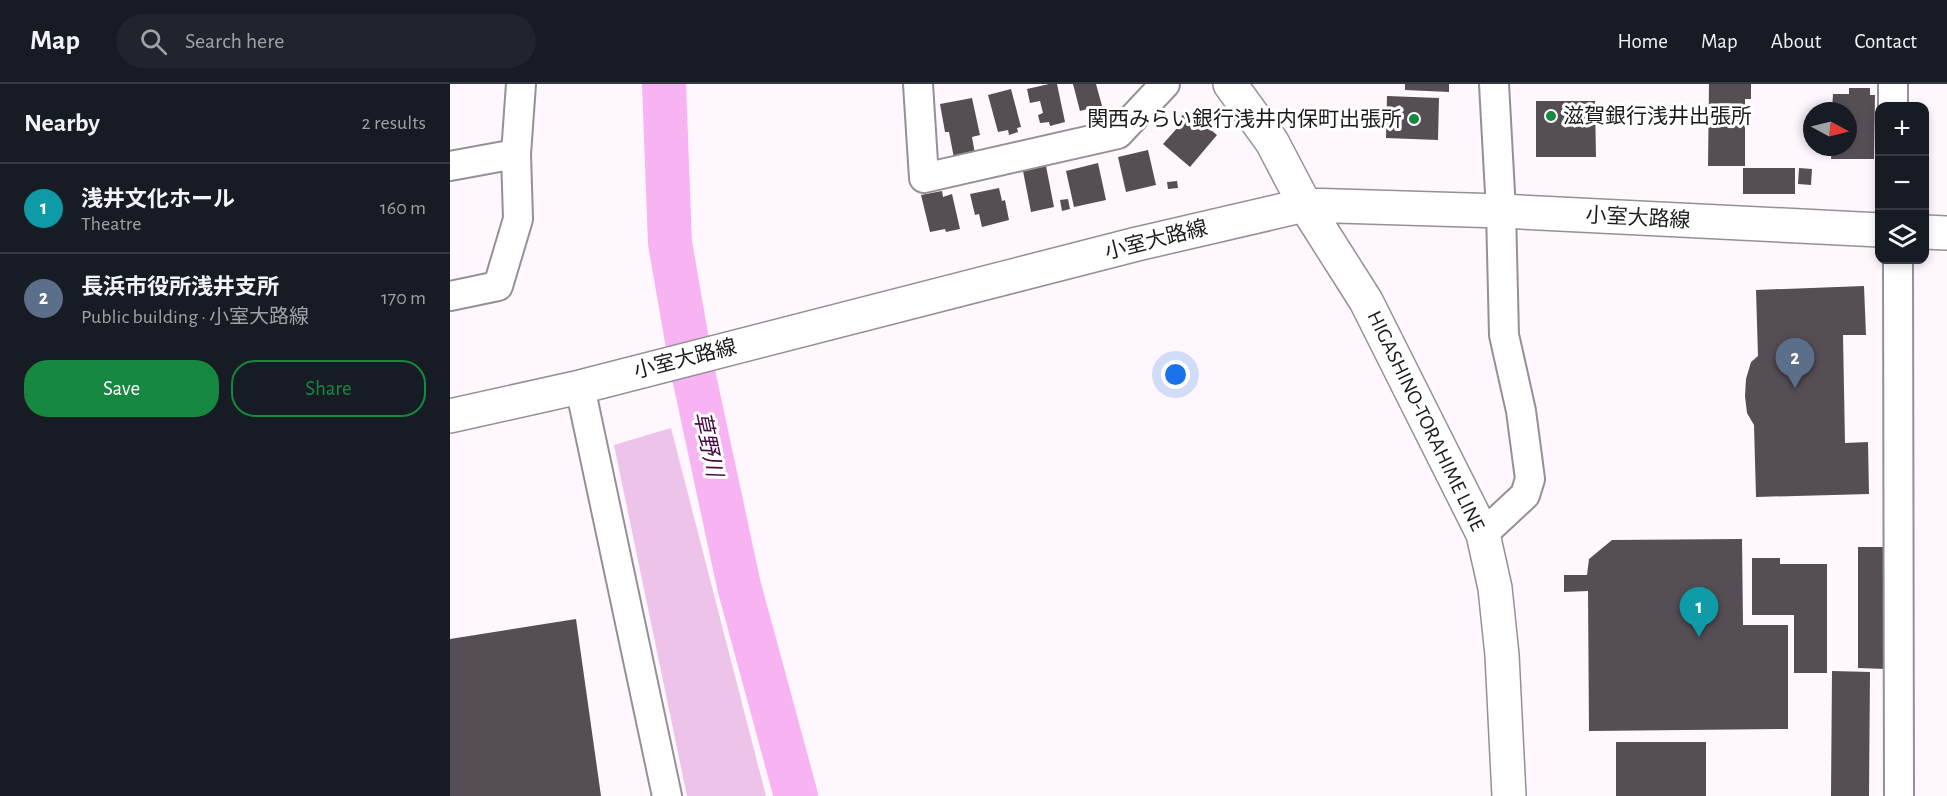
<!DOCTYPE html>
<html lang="en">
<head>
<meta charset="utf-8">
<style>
	:root { --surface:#171b24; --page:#20242c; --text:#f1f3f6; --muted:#9ea1a6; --line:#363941; --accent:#168840 }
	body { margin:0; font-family:"Alegreya Sans","Noto Sans JP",sans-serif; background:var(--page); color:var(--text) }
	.controls { position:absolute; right:18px; top:18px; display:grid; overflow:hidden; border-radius:12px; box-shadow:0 3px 9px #0003 }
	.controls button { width:54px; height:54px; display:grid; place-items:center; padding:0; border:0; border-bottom:2px solid var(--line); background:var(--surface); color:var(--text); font:30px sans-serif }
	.compass { position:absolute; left:1353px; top:18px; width:54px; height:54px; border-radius:50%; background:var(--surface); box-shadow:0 3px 9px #0003; rotate:97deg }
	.you { position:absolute; left:726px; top:291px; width:21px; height:21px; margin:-15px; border:4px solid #fff; border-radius:50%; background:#1a73e8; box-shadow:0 0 0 9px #1a73e833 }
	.badge { display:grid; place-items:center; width:39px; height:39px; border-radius:50%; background:var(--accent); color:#fff; font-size:20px; font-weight:700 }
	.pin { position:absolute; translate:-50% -50px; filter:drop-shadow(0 2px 3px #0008) }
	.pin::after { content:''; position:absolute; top:32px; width:21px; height:18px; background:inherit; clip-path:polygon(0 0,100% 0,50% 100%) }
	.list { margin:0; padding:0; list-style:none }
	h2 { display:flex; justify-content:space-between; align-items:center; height:78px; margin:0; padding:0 24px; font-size:26px }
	h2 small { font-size:20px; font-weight:400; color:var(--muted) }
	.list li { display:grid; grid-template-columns:39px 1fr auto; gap:18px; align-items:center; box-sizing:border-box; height:90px; padding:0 24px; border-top:2px solid var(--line) }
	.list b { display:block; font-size:22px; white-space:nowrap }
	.list p { margin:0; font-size:20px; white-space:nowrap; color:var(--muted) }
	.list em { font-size:20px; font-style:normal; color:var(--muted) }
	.actions { display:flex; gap:12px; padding:18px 24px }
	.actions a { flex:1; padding:14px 0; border:2px solid var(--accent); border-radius:24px; text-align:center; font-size:21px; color:var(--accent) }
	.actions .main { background:var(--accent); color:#fff }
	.icon { flex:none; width:33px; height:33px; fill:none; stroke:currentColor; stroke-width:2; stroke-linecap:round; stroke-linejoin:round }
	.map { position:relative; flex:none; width:1497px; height:712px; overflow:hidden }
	header { display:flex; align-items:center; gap:36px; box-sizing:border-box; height:84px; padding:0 30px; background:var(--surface); border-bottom:2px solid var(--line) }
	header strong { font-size:28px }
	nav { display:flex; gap:33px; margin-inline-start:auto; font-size:21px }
	.search { width:420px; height:54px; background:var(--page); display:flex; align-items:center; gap:15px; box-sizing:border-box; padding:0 21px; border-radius:33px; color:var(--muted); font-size:22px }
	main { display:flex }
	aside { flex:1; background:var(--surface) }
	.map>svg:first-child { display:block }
	.green { fill:#eec3e9 }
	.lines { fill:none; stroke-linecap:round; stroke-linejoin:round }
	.river { stroke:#f8b3f2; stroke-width:44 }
	.building { fill:#564e55 }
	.minor-casing { stroke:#978f96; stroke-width:32 }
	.major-casing { stroke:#978f96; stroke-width:36 }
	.minor { stroke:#fff; stroke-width:28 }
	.major { stroke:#fff; stroke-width:33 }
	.poi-dot { fill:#168840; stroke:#fff; stroke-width:2 }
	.labels { text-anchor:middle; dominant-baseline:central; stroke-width:6; stroke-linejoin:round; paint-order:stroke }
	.poi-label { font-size:21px; fill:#1d1a1c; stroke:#fff; text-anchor:start }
	.street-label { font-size:21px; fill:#1d1a1c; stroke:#fff }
	.water-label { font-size:22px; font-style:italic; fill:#460a44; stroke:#fff }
</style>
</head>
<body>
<header>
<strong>Map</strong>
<div class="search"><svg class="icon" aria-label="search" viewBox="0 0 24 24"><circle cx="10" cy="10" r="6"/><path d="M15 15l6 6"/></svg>Search here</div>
<nav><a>Home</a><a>Map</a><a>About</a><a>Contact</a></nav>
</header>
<main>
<aside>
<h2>Nearby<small>2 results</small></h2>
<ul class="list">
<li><span class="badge" style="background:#0f9aa8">1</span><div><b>浅井文化ホール</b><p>Theatre</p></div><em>160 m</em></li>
<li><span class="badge" style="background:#5c6f8a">2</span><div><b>長浜市役所浅井支所</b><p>Public building · 小室大路線</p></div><em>170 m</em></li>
</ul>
<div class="actions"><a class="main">Save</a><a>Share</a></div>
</aside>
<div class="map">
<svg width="1497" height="712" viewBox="0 0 1497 712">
	<rect width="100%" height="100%" fill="#fff7fe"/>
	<path class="green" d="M221 344 316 712H237L164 361Z"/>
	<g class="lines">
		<path class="river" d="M214 0 220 159 240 274 289 502 346 712"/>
	</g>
	<path class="building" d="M599 0H607L615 38 600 42 599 38 590 39 588 31 593 29 590 17 580 19 577 5Z
		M623 0H646L654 29 643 32 641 24 630 27Z
		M955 0H999V8L955 6Z
		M1259 0H1301V15H1295V82H1258Z
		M1399 4H1420V11H1425L1424 75H1381L1382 63H1398V27H1382L1383 10H1399Z
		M561 5 571 43 567 44 568 48 559 51 558 46 548 48 538 11Z
		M937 12 989 14 988 56 936 54Z
		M522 14 530 51 522 53 525 70 504 74 499 48H495L490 20Z
		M1086 17H1145L1146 73H1086Z
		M737 26 767 51 740 83 713 60 728 43 725 40Z
		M698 66 706 101 676 108 668 73Z
		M648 79 656 116 624 123 616 87Z
		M596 82 604 123 581 128 573 87Z
		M1293 84H1345V110H1293Z
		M1349 84 1362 85 1361 101 1348 100Z
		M727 97 728 104 718 105 717 98Z
		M549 104 552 117 555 116 559 136 532 143 529 130 525 131 520 110Z
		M492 107 493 113 502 110 510 145 496 148 495 145 480 148 471 111Z
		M618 115 620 125 612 127 610 116Z
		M1414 202 1416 251H1393L1395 359 1418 358 1419 410 1306 413 1304 341 1297 329 1295 312 1296 295 1301 278 1308 272 1306 206Z
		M1292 455 1293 541H1338V645L1139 647 1138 507 1114 508V491H1137L1139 475 1162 456Z
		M1408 463H1436V585L1408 584Z
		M1302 474H1330V480H1377V589H1344V531H1302Z
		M126 535 151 712H0V555Z
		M1382 587 1420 588 1419 712H1381Z
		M1166 658H1256V712H1166Z"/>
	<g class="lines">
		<defs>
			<path id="minor" d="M468 0 474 94 668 50 715 0
				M1443 22V0
				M0 82 66 70
				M1448 176 1449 712
				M0 212 48 202 68 135 66 70 71 0
				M130 303 217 712
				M1033 450 1075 411 1080 395 1071 327 1054 251 1051 127 1044 0"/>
			<path id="major" d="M780 0 822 58 855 121 916 217 1033 450 1045 504 1052 571 1059 712
				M1474 148 1497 149
				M0 332 130 303 687 160 855 121 1051 127 1430 146"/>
		</defs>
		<use href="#minor" class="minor-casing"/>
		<use href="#major" class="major-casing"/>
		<use href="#minor" class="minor"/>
		<use href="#major" class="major"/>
	</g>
	<g class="poi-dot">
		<circle cx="1101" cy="32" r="6"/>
		<circle cx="964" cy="35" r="6"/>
	</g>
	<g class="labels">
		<g class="poi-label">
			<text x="1113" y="32">滋賀銀行浅井出張所</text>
			<text x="952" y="35" text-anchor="end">関西みらい銀行浅井内保町出張所</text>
		</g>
		<g class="street-label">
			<text transform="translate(1188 134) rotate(3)">小室大路線</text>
			<text transform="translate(706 156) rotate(-14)">小室大路線</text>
			<text transform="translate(235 275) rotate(-14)">小室大路線</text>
			<text transform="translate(976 337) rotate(64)">HIGASHINO-TORAHIME LINE</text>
		</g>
		<g class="water-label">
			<text transform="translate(258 360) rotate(78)">草野川</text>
		</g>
	</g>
</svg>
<div class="controls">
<button>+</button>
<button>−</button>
<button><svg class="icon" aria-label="layers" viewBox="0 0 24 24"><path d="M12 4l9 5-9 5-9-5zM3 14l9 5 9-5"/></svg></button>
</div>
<svg class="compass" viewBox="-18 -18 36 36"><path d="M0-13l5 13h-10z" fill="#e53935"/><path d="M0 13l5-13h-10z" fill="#9ea1a6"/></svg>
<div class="you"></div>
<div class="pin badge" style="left:1249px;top:553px;background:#0f9aa8">1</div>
<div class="pin badge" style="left:1345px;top:304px;background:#5c6f8a">2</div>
</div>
</main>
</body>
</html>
